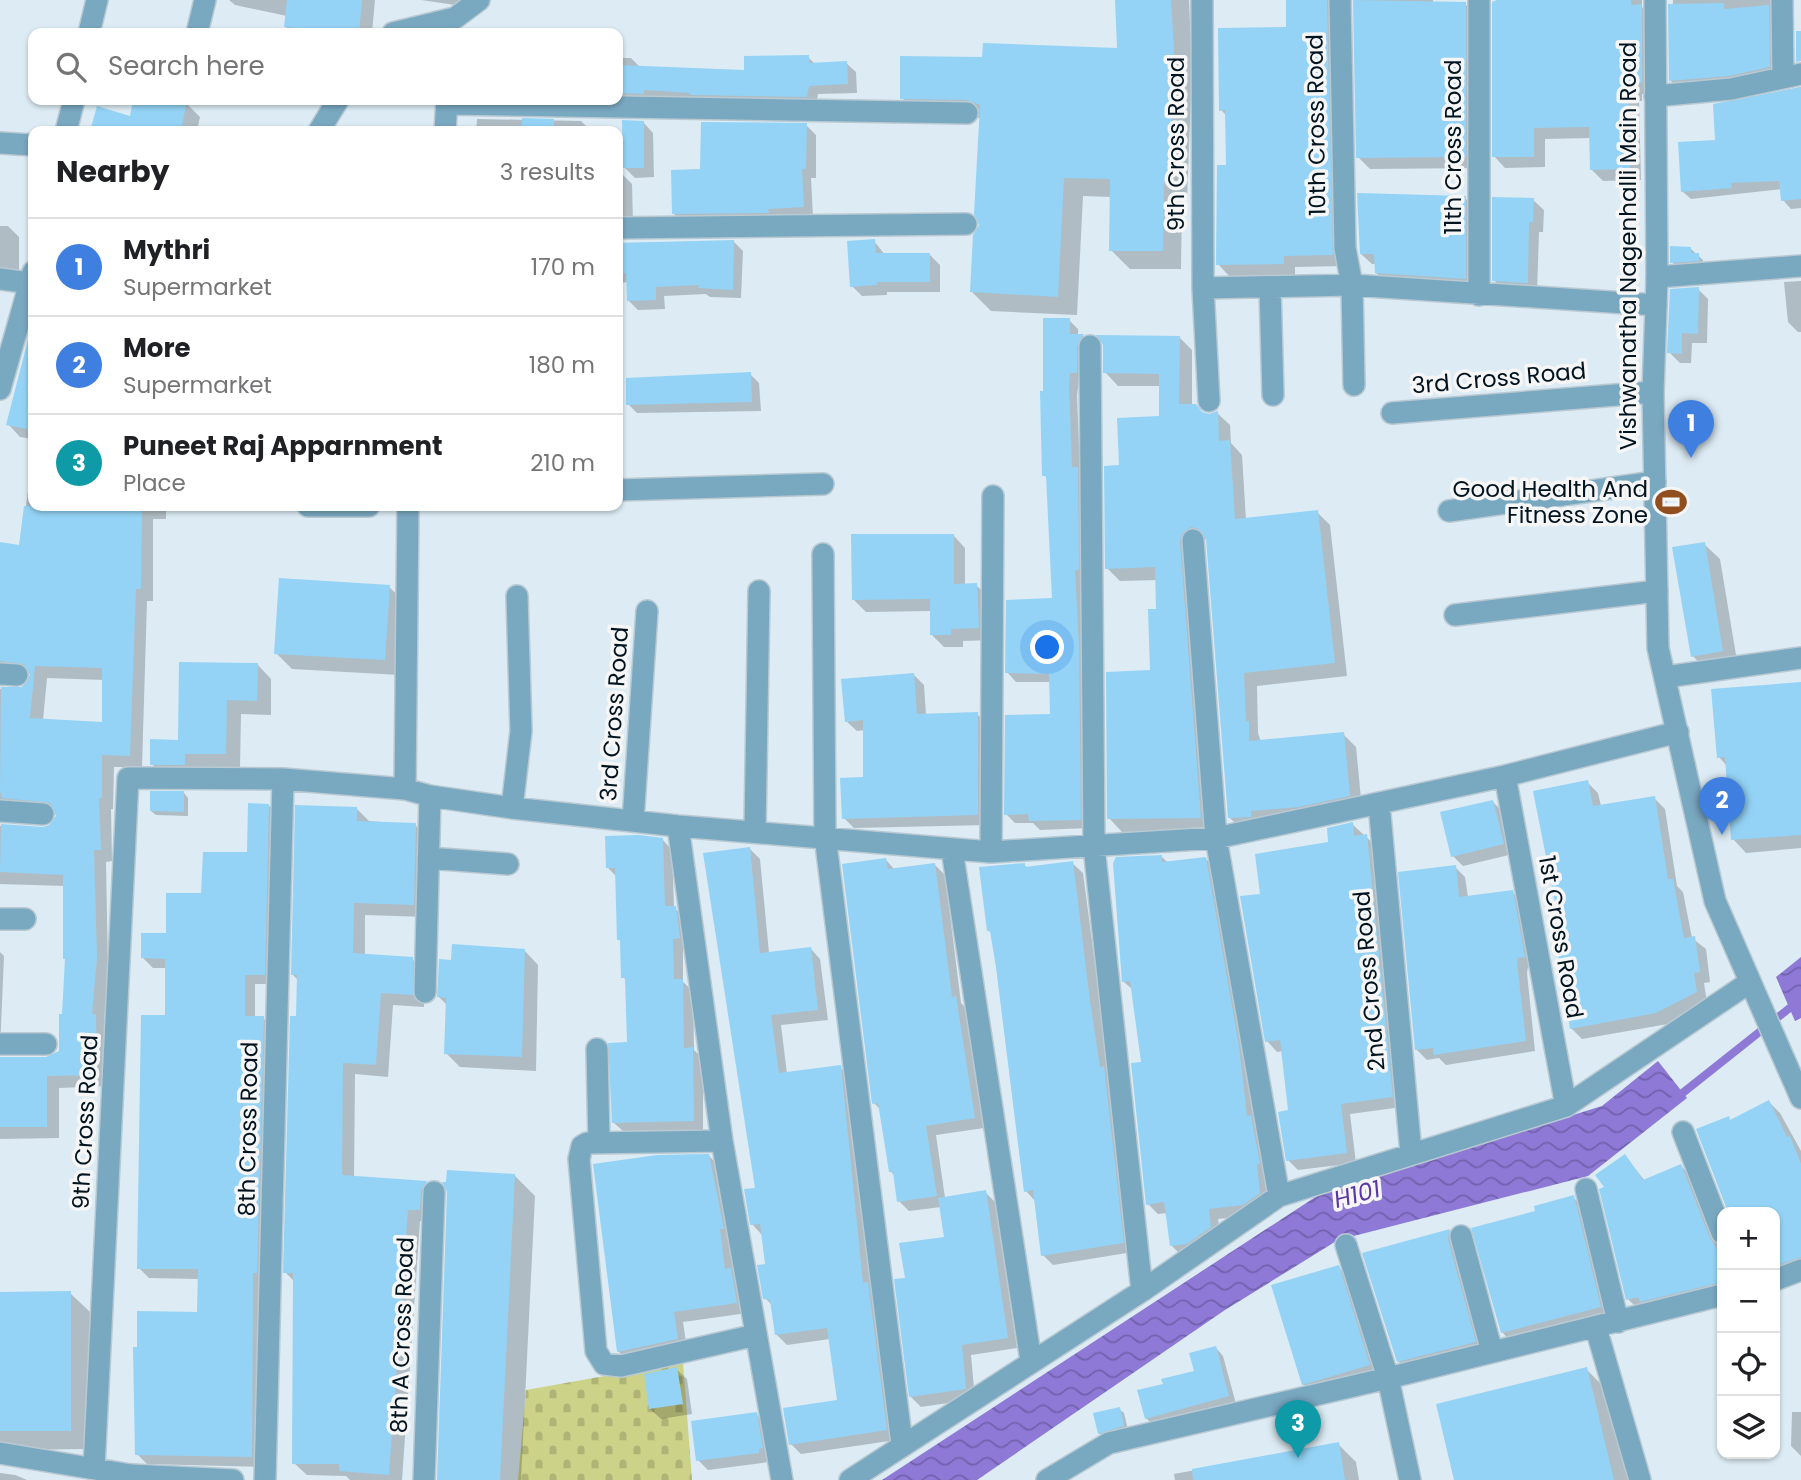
<!DOCTYPE html>
<html lang="en">
<head>
<meta charset="utf-8">
<style>
	:root { --surface:#fff; --page:#f2f2f2; --text:#202124; --muted:#757577; --line:#e0e0e0; --accent:#b45309 }
	body { margin:0; font-family:Poppins,sans-serif; background:var(--page); color:var(--text) }
	.controls { position:absolute; right:21px; bottom:21px; display:grid; overflow:hidden; border-radius:14px; box-shadow:0 2px 5px #0004 }
	.controls button { width:63px; height:63px; display:grid; place-items:center; padding:0; border:0; border-bottom:2px solid var(--line); background:var(--surface); color:var(--text); font:35px sans-serif }
	.you { position:absolute; left:1048px; top:648px; width:24px; height:24px; margin:-18px; border:5px solid #fff; border-radius:50%; background:#1a73e8; box-shadow:0 0 0 10px #1a73e833 }
	.badge { display:grid; place-items:center; width:46px; height:46px; border-radius:50%; background:var(--accent); color:#fff; font-size:23px; font-weight:700 }
	.pin { position:absolute; translate:-50% -58px; filter:drop-shadow(0 2px 4px #0008) }
	.pin::after { content:''; position:absolute; top:37px; width:24px; height:21px; background:inherit; clip-path:polygon(0 0,100% 0,50% 100%) }
	.list { margin:0; padding:0; list-style:none }
	h2 { display:flex; justify-content:space-between; align-items:center; height:91px; margin:0; padding:0 28px; font-size:30px }
	h2 small { font-size:23px; font-weight:400; color:var(--muted) }
	.list li { display:grid; grid-template-columns:46px 1fr auto; gap:21px; align-items:center; box-sizing:border-box; height:98px; padding:0 28px; border-top:2px solid var(--line) }
	.list b { display:block; font-size:26px; white-space:nowrap }
	.list p { margin:0; font-size:23px; white-space:nowrap; color:var(--muted) }
	.list em { font-size:23px; font-style:normal; color:var(--muted) }
	.icon { flex:none; width:38px; height:38px; fill:none; stroke:currentColor; stroke-width:2; stroke-linecap:round; stroke-linejoin:round }
	.map { position:relative; flex:none; width:1801px; height:1480px; overflow:hidden }
	.search { position:absolute; background:var(--surface); box-shadow:0 2px 5px #0004; left:28px; top:28px; width:595px; height:77px; display:flex; align-items:center; gap:18px; box-sizing:border-box; padding:0 24px; border-radius:14px; color:var(--muted); font-size:26px }
	.panel { position:absolute; background:var(--surface); box-shadow:0 2px 5px #0004; left:28px; top:126px; width:595px; height:385px; border-radius:14px }
	.map>svg:first-child { display:block }
	.cemetery { fill:url(#cemetery-stones) }
	.water { fill:url(#water-waves) }
	.shadow { fill:#0003; fill-rule:evenodd }
	.lines { fill:none; stroke-linecap:round; stroke-linejoin:round }
	.stream { stroke:#8e79d7; stroke-width:8 }
	.building { fill:#94d3f5; fill-rule:evenodd }
	.minor-casing { stroke:#b9c9d2; stroke-width:24 }
	.tertiary-casing { stroke:#b9c9d2; stroke-width:24 }
	.minor { stroke:#79a8c1; stroke-width:21 }
	.tertiary { stroke:#79a8c1; stroke-width:21 }
	.labels { text-anchor:middle; dominant-baseline:central; stroke-width:7; stroke-linejoin:round; paint-order:stroke }
	.street-label { font-size:23px; fill:#001420; stroke:#f6f6f6 }
	.poi-label { font-size:23px; fill:#001420; stroke:#f6f6f6; text-anchor:end }
	.water-label { font-size:24px; font-style:italic; fill:#5937a6; stroke:#f6f6f6 }
</style>
</head>
<body>
<div class="map">
<svg width="1801" height="1480" viewBox="0 0 1801 1480">
	<defs>
		<pattern id="cemetery-stones" width="16" height="16" patternUnits="userSpaceOnUse" patternTransform="scale(1.75)"><rect width="16" height="16" fill="#cdd289"/><path d="M2 7V4a2 2 0 0 1 4 0v3zM10 15v-3a2 2 0 0 1 4 0v3z" fill="#aeb376"/></pattern>
		<pattern id="water-waves" width="16" height="10" patternUnits="userSpaceOnUse" patternTransform="scale(1.75)"><rect width="16" height="10" fill="#8e79d7"/><path d="M0 5q4-4 8 0t8 0" fill="none" stroke="#7262ae"/></pattern>
	</defs>
	<rect width="100%" height="100%" fill="#dcebf4"/>
	<path class="cemetery" d="M683 1362 692 1480H518L526 1390Z"/>
	<path class="water" d="M1801 957V1018L1795 1021 1776 977Z
		M1658 1061 1687 1098 1588 1176 1338 1240 1225 1310 977 1480H882L1320 1194 1602 1106Z"/>
	<path class="shadow" d="M229 0H375L372 33H292L285 26 287 16 235 5Z
		M421 0H489L476 8Z
		M1117 0H1189L1192 70 1187 200H1182L1181 269H1130L1111 250V197L1083 196 1077 315 991 311 972 292 981 225V118L921 117 902 98 984 59 1119 50Z
		M1288 0H1345L1344 266 1295 267V275L1229 276 1218 264 1228 167 1227 116 1221 110 1288 28Z
		M1355 0H1433V4H1465L1477 15V168L1370 169 1358 157Z
		M1499 0H1642V7L1653 18V94H1642V101H1639L1641 180 1603 181 1591 169V138L1545 139V167L1505 168 1494 156Z
		M1673 0H1775L1777 75 1679 89 1670 80Z
		M808 57 815 64 846 63 856 72 857 93 818 94 816 106 618 100V58H631L641 68 746 72Z
		M1801 87V208L1791 209 1783 200 1782 189 1691 199 1682 191 1717 142 1715 105Z
		M135 100 186 103 200 117 197 131H92L98 108 132 118Z
		M477 119 581 121 591 131H476Z
		M643 122 653 133 654 177 635 178 624 167Z
		M806 125 816 135V178H811L813 217 684 224 674 214 702 171Z
		M618 175H623L632 184 633 224 618 231Z
		M1465 198 1475 208V289L1387 283 1376 273V264H1372L1361 254Z
		M1533 200 1544 210 1543 232H1539L1537 293 1504 291 1494 280Z
		M0 226H8L19 237V277L0 284Z
		M874 241 885 255H930L940 265V292H887V295L862 296 852 286Z
		M734 242 743 251 741 298 710 297 706 294 664 296 665 309 638 310 629 301 628 282 618 283V243Z
		M1691 249 1703 260V265L1676 267 1672 262Z
		M1801 281V332H1798L1788 322 1784 282Z
		M1698 289 1708 299 1707 343H1692L1691 363H1680L1669 352Z
		M1069 320 1078 329V336H1083L1092 345 1086 381H1079L1077 395 1080 471 1086 478 1089 828 1040 830 1033 823H1015L1006 814 1052 715 1051 682H1016L1007 672 1054 600 1048 479 1044 475 1045 393Z
		M1179 337 1192 350V406L1205 415 1217 413 1230 425 1231 443 1242 455 1246 520 1317 512 1330 525 1347 676 1257 686 1258 733 1261 742 1343 734 1356 747 1362 809 1242 830 1229 817 1208 540 1205 539 1194 547 1214 831 1122 832 1109 818 1152 672 1157 611V580L1120 581 1107 568 1120 467 1161 418 1160 386H1118L1105 372Z
		M27 347 33 348V439L20 437 8 424Z
		M750 374 759 383 761 411 637 413 628 404Z
		M33 456V506H166V519H153V601H147L142 767H114L113 809H111L112 861 106 862 108 971 104 1024 108 1028 109 1086 59 1088V1138L0 1139V1059H46L61 1052 67 961 65 886 0 884V826L43 829 50 827 58 816 57 812 14 809 1 815 0 826V544L20 547ZM13 672 31 674 23 689H0L1 678ZM47 678 104 680 103 724 43 720Z
		M953 535 965 548V585H976L989 598 991 640 963 641V647H944L932 635V611L866 612 854 600Z
		M1704 544 1720 559 1738 667 1708 672 1693 656Z
		M389 587 405 602 400 675 292 669 276 653Z
		M257 664 271 679V715L241 714 240 768H199L198 779H166L152 764 180 742Z
		M914 675 924 685 926 715 977 714 987 724V825L854 828 844 818 865 779V730L857 731 846 721Z
		M1801 684V848L1746 853 1733 839 1727 766 1719 757Z
		M1587 782 1598 793 1601 806 1654 798 1665 809 1677 886 1683 892 1692 938 1706 949 1710 982 1704 983 1707 1003 1668 1024 1582 1039 1571 1028 1567 954Z
		M184 793 188 798V816L156 815 151 811Z
		M1493 802 1503 812 1513 854 1463 866 1453 856Z
		M268 805 279 815 274 984H255V1018H263L273 1028 262 1467 147 1464 137 1454 199 1313V1279L149 1278 139 1268 166 1017 167 968H153L143 958 248 854Z
		M357 809 369 821 415 825 428 837 426 917 365 915V955L412 959 424 971V1007L393 1005 388 1077 355 1074 354 1177 426 1183 438 1195 432 1222 420 1221 402 1480H350L346 1476 307 1475 294 1463 295 1282 285 1272 298 1018V980L293 975Z
		M1352 824 1376 846 1402 1107 1350 1114 1356 1163 1298 1170 1288 1160 1290 1112 1283 1051 1277 1052 1267 1041 1262 895Z
		M662 839 672 850 674 908 686 918 690 948H683V982L693 991 694 1050 703 1059V1130L624 1132 613 1122 629 1044 627 981 623 977 622 942 618 939 617 877 608 868Z
		M750 849 760 859 769 953 810 948 820 959 828 1020 781 1025 787 1074 840 1067 850 1078 896 1440 801 1454 791 1444 839 1401 830 1339 787 1345 776 1334 771 1304 765 1298 767 1265 762 1235 752 1224 757 1189Z
		M1161 856 1168 863 1205 858 1216 869 1261 1127 1269 1204 1253 1215 1218 1219 1221 1237 1182 1256 1171 1245 1167 1213 1158 1214 1148 1204 1143 1063 1133 990 1123 981Z
		M886 860 895 870 935 865 945 875 961 1003 966 1008 984 1128 936 1135 945 1198 985 1192 995 1202 1017 1348 971 1355 975 1399 921 1407 911 1397 907 1279 946 1238 941 1207 909 1211 899 1201 895 1176 890 1171 881 1110 874 1103Z
		M1072 863 1083 873 1133 1252 1053 1265 1043 1255 1036 1202 1026 1191 992 934 989 931 1024 865 1028 868Z
		M1455 867 1465 877 1468 897 1512 892 1522 902 1534 966 1528 967 1527 973 1535 1051 1446 1065 1439 1058 1427 1060 1416 1049Z
		M524 950 538 965 536 1071 460 1067 446 1053 448 1006 439 997 452 962Z
		M0 952 4 956 0 1050Z
		M1769 1102 1780 1113 1801 1151V1206L1730 1212 1698 1130 1731 1121Z
		M709 1156 719 1166 734 1273 741 1280 747 1313 683 1322 687 1349 629 1362 618 1351Z
		M1625 1156 1645 1181 1681 1166 1692 1177 1719 1248 1722 1247V1296L1639 1310 1628 1299 1607 1188Z
		M514 1175 535 1196 521 1480H440Z
		M1573 1197 1584 1208 1610 1317 1512 1343 1502 1332 1537 1212Z
		M1775 1221 1801 1222V1271L1775 1287Z
		M1450 1231 1461 1243 1487 1354 1410 1373 1398 1361 1365 1254Z
		M1338 1267 1348 1277 1379 1375 1314 1394 1303 1384Z
		M0 1293H70L90 1312V1449L0 1450Z
		M1216 1348 1223 1356 1236 1404 1154 1426 1146 1418 1165 1385 1196 1373Z
		M676 1369 687 1379 692 1414 661 1419 650 1409Z
		M1586 1369 1605 1388 1624 1467 1637 1480H1455Z
		M1119 1409 1124 1413 1128 1430 1104 1438 1099 1433Z
		M1792 1412H1801V1456L1791 1446Z
		M756 1414 766 1424 769 1462 708 1470 698 1460Z
		M1338 1444 1356 1462 1359 1480H1175L1174 1474Z
		M0 1473 15 1475 27 1480H0Z"/>
	<g class="lines">
		<path class="stream" d="M1675 1099 1801 999"/>
	</g>
	<path class="building" d="M287 0H362L359 33 284 27Z
		M1115 0H1171L1174 50 1169 182 1164 181 1163 251H1109L1110 179 1064 178 1058 297 970 292 973 235 979 225 974 214 980 105 967 100 900 99V56L982 57 983 43 1117 48Z
		M1286 0H1327L1333 255 1284 256V264L1216 265 1217 165H1226L1225 110 1219 111 1218 28 1286 27Z
		M1353 0 1466 2V157L1356 158Z
		M1497 0H1631V5L1642 4V83H1631L1632 90H1628L1630 169 1590 170 1589 127 1534 128V157H1492V2Z
		M1724 3V9L1769 5 1770 67 1729 76 1669 81 1668 4Z
		M1796 31H1801V61L1796 62Z
		M809 55V63L847 61 848 84 809 86 807 97 690 95V93L644 90V94L618 93V65L744 70V56Z
		M1801 87V199L1781 201 1779 181 1731 183 1732 188 1681 192 1678 142 1715 140 1713 104Z
		M133 100H187L181 131H90L97 106 130 116Z
		M522 118 554 119V131H522Z
		M622 120 644 121V168H623Z
		M701 122 807 123 806 169H802L804 207 768 209 769 213 672 214 671 170 700 169Z
		M1357 193 1466 196V279L1375 273 1374 254H1360Z
		M1492 197 1534 198 1533 222H1529L1528 283 1492 281Z
		M875 239 876 253H930V282H877V285L850 287 847 241Z
		M734 240 733 290 698 288 699 285 656 287V300L627 301 626 273 618 274V243Z
		M1670 246 1691 247V253H1699V261L1670 263Z
		M1699 287 1698 334 1682 333V354L1667 353 1670 289Z
		M1043 318H1070V334H1084L1077 345V373H1070L1069 384 1072 467H1078L1079 570H1075L1079 647 1081 820 1029 821 1028 814 1004 815 1005 715 1050 714 1049 674 1005 673 1006 600 1052 598 1046 476H1042L1040 391H1043Z
		M1096 335 1180 336 1179 404H1196L1202 412 1209 414 1218 411 1219 441 1230 440 1235 519 1318 510 1335 663 1244 673 1246 721H1249V741L1344 732 1350 796 1299 807 1251 811V817L1228 818 1206 539 1199 529 1191 527 1182 534 1180 541 1201 818 1107 819 1106 672 1150 670 1148 609H1156L1155 567 1105 569 1104 466 1119 465 1117 418 1159 416V374L1103 373V345Z
		M29 336H33V430L6 425Z
		M751 372 752 402 626 405V378Z
		M24 506H142L141 589H136L130 756 102 755V798H99L101 850H94L97 958 92 1014H96L97 1075 47 1076V1127H0V1057H46L59 1051V1014H62L65 959H63V875L0 872 1 824 43 827 49 825 56 816 50 803 2 798 0 791 1 687H22L30 675 24 664 0 661V542L19 545ZM35 666 102 668V722L30 718Z
		M851 534H954V584L977 583 979 628 951 629V635H930V599L852 600Z
		M1705 542 1723 651 1691 657 1672 547Z
		M279 578 390 585 385 660 274 654Z
		M179 662 258 663 257 701 227 700 226 754H185V765H150V739L178 740Z
		M914 673 917 714 978 712V815L842 819 840 778 863 777V720L845 722 841 679Z
		M1801 682V835L1731 840 1725 757 1717 758 1711 689Z
		M1588 780 1593 806 1655 796 1668 879H1673L1684 938 1695 936 1700 972 1694 973 1697 992 1656 1013 1570 1029 1558 954 1565 953 1533 791Z
		M150 791H184V812L150 811Z
		M1493 800 1504 844 1451 857 1440 812Z
		M248 803 269 804 265 975H245V1016H264L257 1273H253L252 1457 135 1455 133 1347H137V1311L197 1312 198 1269H137L141 1015H165V959L141 958V933H166V893H201L203 852H247Z
		M295 805 357 807V821L416 823 414 905 354 903 353 953 413 957V995L381 993 376 1065 343 1063 342 1175 427 1181 421 1191 420 1210H408L389 1475 339 1471V1464H292L293 1273H283L290 1016H296L297 975H291Z
		M1353 822 1354 836 1367 834 1393 1097 1341 1104 1347 1153 1286 1161 1278 1112 1288 1110 1280 1040 1265 1042 1240 896 1260 894 1255 854 1328 842 1327 828Z
		M639 835 663 838 665 906H676L680 938 673 939 674 979H683L684 1048 693 1047 694 1121 612 1123 608 1043 627 1042 625 978H621L620 940H617L615 868H606L605 836Z
		M750 847 760 953 811 947 818 1010 771 1015 779 1073 841 1065 863 1283 868 1282 887 1430 789 1445 783 1408 837 1400 827 1328 775 1335 770 1300 763 1299 757 1265 765 1264 760 1224 750 1225 744 1189 755 1188 703 853Z
		M1162 855V862L1206 857 1239 1046 1247 1116 1251 1115 1260 1164H1257L1260 1193 1243 1205 1209 1209 1211 1227 1187 1244 1170 1246 1164 1202 1146 1205 1131 1063 1141 1062 1130 981 1122 982 1113 863 1116 857Z
		M886 858 888 869 935 863 952 997 956 996 975 1118 926 1126 937 1196 897 1202 893 1172H889L878 1103 872 1104 842 864Z
		M1073 861 1090 1001 1100 1067 1104 1066 1124 1243 1041 1256 1033 1190 1024 1192 996 967 990 931H987L979 867 1025 863V867Z
		M1456 865 1459 897 1513 890 1525 957 1518 958 1517 962 1526 1041 1434 1055 1433 1048 1415 1050 1398 872Z
		M452 944 525 949 522 1057 444 1054 446 998 437 997 439 959 451 960Z
		M1769 1100 1787 1137 1790 1136 1801 1164V1257L1775 1266V1212H1728L1696 1129 1729 1116 1730 1120Z
		M709 1154 724 1229H720L725 1269 731 1268 737 1303 674 1312 678 1339 617 1352 593 1164 657 1155Z
		M1625 1154 1643 1180 1681 1164 1710 1238 1722 1257V1282L1640 1302 1638 1297 1626 1300 1599 1189 1604 1187 1595 1175Z
		M447 1170 515 1174 500 1480H437L447 1192 442 1182H446Z
		M986 1190 1008 1338 962 1345 966 1389 909 1397 894 1279 905 1278 899 1243 944 1237 938 1198Z
		M1574 1195 1601 1307 1501 1333 1471 1228 1535 1211 1534 1206Z
		M1450 1229 1448 1239 1476 1342 1397 1362 1362 1253Z
		M1339 1265 1370 1365 1302 1385 1271 1285Z
		M71 1291V1431H0V1292Z
		M1216 1346 1229 1396 1145 1419 1137 1390 1163 1384 1161 1379 1194 1371 1189 1353Z
		M677 1367 683 1404 649 1409 644 1374Z
		M1587 1367 1614 1480H1454L1436 1404Z
		M1120 1407 1124 1426 1098 1434 1093 1413Z
		M757 1412 763 1448 759 1449V1453L696 1461 691 1421Z
		M1339 1442 1345 1480H1193L1192 1469Z"/>
	<g class="lines">
		<defs>
			<path id="minor" d="M1202 0 1203 288
				M1340 0 1345 248 1352 285 1656 305
				M1782 0 1783 78
				M197 33 205 0
				M1655 96 1731 89 1801 74
				M447 104 967 113
				M445 131 447 100
				M0 143 33 145
				M618 228 966 224
				M1657 277 1801 266
				M0 279 30 283
				M1270 287 1273 395
				M1479 295V0
				M1090 346 1094 847 1142 1291
				M1209 401 1203 288 1352 285 1354 385
				M1392 413 1653 392
				M618 490 823 484
				M308 506H369
				M1449 511 1655 482
				M1193 540 1216 838 1279 1196
				M823 554 825 836 902 1444
				M1455 615 1657 591
				M0 674 17 675
				M1665 677 1801 658
				M1505 776 1566 1106
				M405 789 408 506
				M1379 804 1411 1153
				M512 808 521 731 517 596
				M0 811 43 814
				M633 821 647 611
				M678 826 722 1141 782 1480
				M755 830 759 591
				M952 850 1031 1361
				M991 852 993 496
				M428 858 508 864
				M0 919H25
				M425 992 430 796
				M0 1044H46
				M597 1049 599 1143
				M1683 1132 1722 1233
				M722 1141 587 1143 582 1146 579 1159 596 1351 604 1364 621 1366 756 1335
				M1586 1189 1618 1322
				M1461 1236 1492 1352
				M1775 1280 1801 1270
				M1596 1328 1640 1480
				M0 1453 131 1475 233 1480
				M94 1468 128 778 283 779 405 789 430 796 512 808 678 826 991 852 1216 838 1505 776 1678 732
				M265 1480 283 779
				M424 1480 434 1192
				M850 1480 1142 1291 1279 1196 1566 1106 1750 982
				M1047 1480 1109 1443 1388 1378 1346 1245
				M1410 1480 1388 1378 1722 1295"/>
			<path id="tertiary" d="M1655 0 1657 277 1653 392 1658 648 1715 901 1801 1098
				M89 33 97 0
				M393 33 455 18 479 0
				M66 131 74 100
				M319 131 338 100
				M0 389 33 272"/>
		</defs>
		<use href="#minor" class="minor-casing"/>
		<use href="#tertiary" class="tertiary-casing"/>
		<use href="#minor" class="minor"/>
		<use href="#tertiary" class="tertiary"/>
	</g>
	<defs>
		<symbol id="stadium-bare" viewBox="-9 -9 18 18"><path d="M0-5a6.5 5 0 1 0 0 10a6.5 5 0 1 0 0-10ZM-3.5-1.8h7v3.6h-7Z" fill="#914e1f" stroke="#f6f6f6" stroke-width="2.5" paint-order="stroke"/></symbol>
	</defs>
	<g fill-rule="evenodd">
		<use href="#stadium-bare" x="1649" y="480" width="44" height="44"/>
	</g>
	<g class="labels">
		<g class="street-label">
			<text transform="translate(1316 125) rotate(-91)">10th Cross Road</text>
			<text transform="translate(1176 144) rotate(-90)">9th Cross Road</text>
			<text transform="translate(1453 147) rotate(-90)">11th Cross Road</text>
			<text transform="translate(1628 246) rotate(-90)">Vishwanatha Nagenhalli Main Road</text>
			<text transform="translate(1499 378) rotate(-5)">3rd Cross Road</text>
			<text transform="translate(614 714) rotate(-86)">3rd Cross Road</text>
			<text transform="translate(1561 937) rotate(80)">1st Cross Road</text>
			<text transform="translate(1369 981) rotate(-95)">2nd Cross Road</text>
			<text transform="translate(85 1122) rotate(-87)">9th Cross Road</text>
			<text transform="translate(248 1129) rotate(-89)">8th Cross Road</text>
			<text transform="translate(402 1335) rotate(-88)">8th A Cross Road</text>
		</g>
		<g class="poi-label">
			<text x="1648" y="489">Good Health And<tspan x="1648" dy="26">Fitness Zone</tspan></text>
		</g>
		<g class="water-label">
			<text transform="translate(1357 1194) rotate(-15)">H101</text>
		</g>
	</g>
</svg>
<div class="controls">
<button>+</button>
<button>−</button>
<button><svg class="icon" aria-label="locate" viewBox="0 0 24 24"><circle cx="12" cy="12" r="6"/><path d="M12 2v4M12 18v4M2 12h4M18 12h4"/></svg></button>
<button><svg class="icon" aria-label="layers" viewBox="0 0 24 24"><path d="M12 4l9 5-9 5-9-5zM3 14l9 5 9-5"/></svg></button>
</div>
<div class="you"></div>
<div class="pin badge" style="left:1691px;top:458px;background:#3f7fe0">1</div>
<div class="pin badge" style="left:1722px;top:835px;background:#3f7fe0">2</div>
<div class="pin badge" style="left:1298px;top:1458px;background:#0f9aa8">3</div>
<div class="search"><svg class="icon" aria-label="search" viewBox="0 0 24 24"><circle cx="10" cy="10" r="6"/><path d="M15 15l6 6"/></svg>Search here</div>
<section class="panel">
<h2>Nearby<small>3 results</small></h2>
<ul class="list">
<li><span class="badge" style="background:#3f7fe0">1</span><div><b>Mythri</b><p>Supermarket</p></div><em>170 m</em></li>
<li><span class="badge" style="background:#3f7fe0">2</span><div><b>More</b><p>Supermarket</p></div><em>180 m</em></li>
<li><span class="badge" style="background:#0f9aa8">3</span><div><b>Puneet Raj Apparnment</b><p>Place</p></div><em>210 m</em></li>
</ul>
</section>
</div>
</body>
</html>
